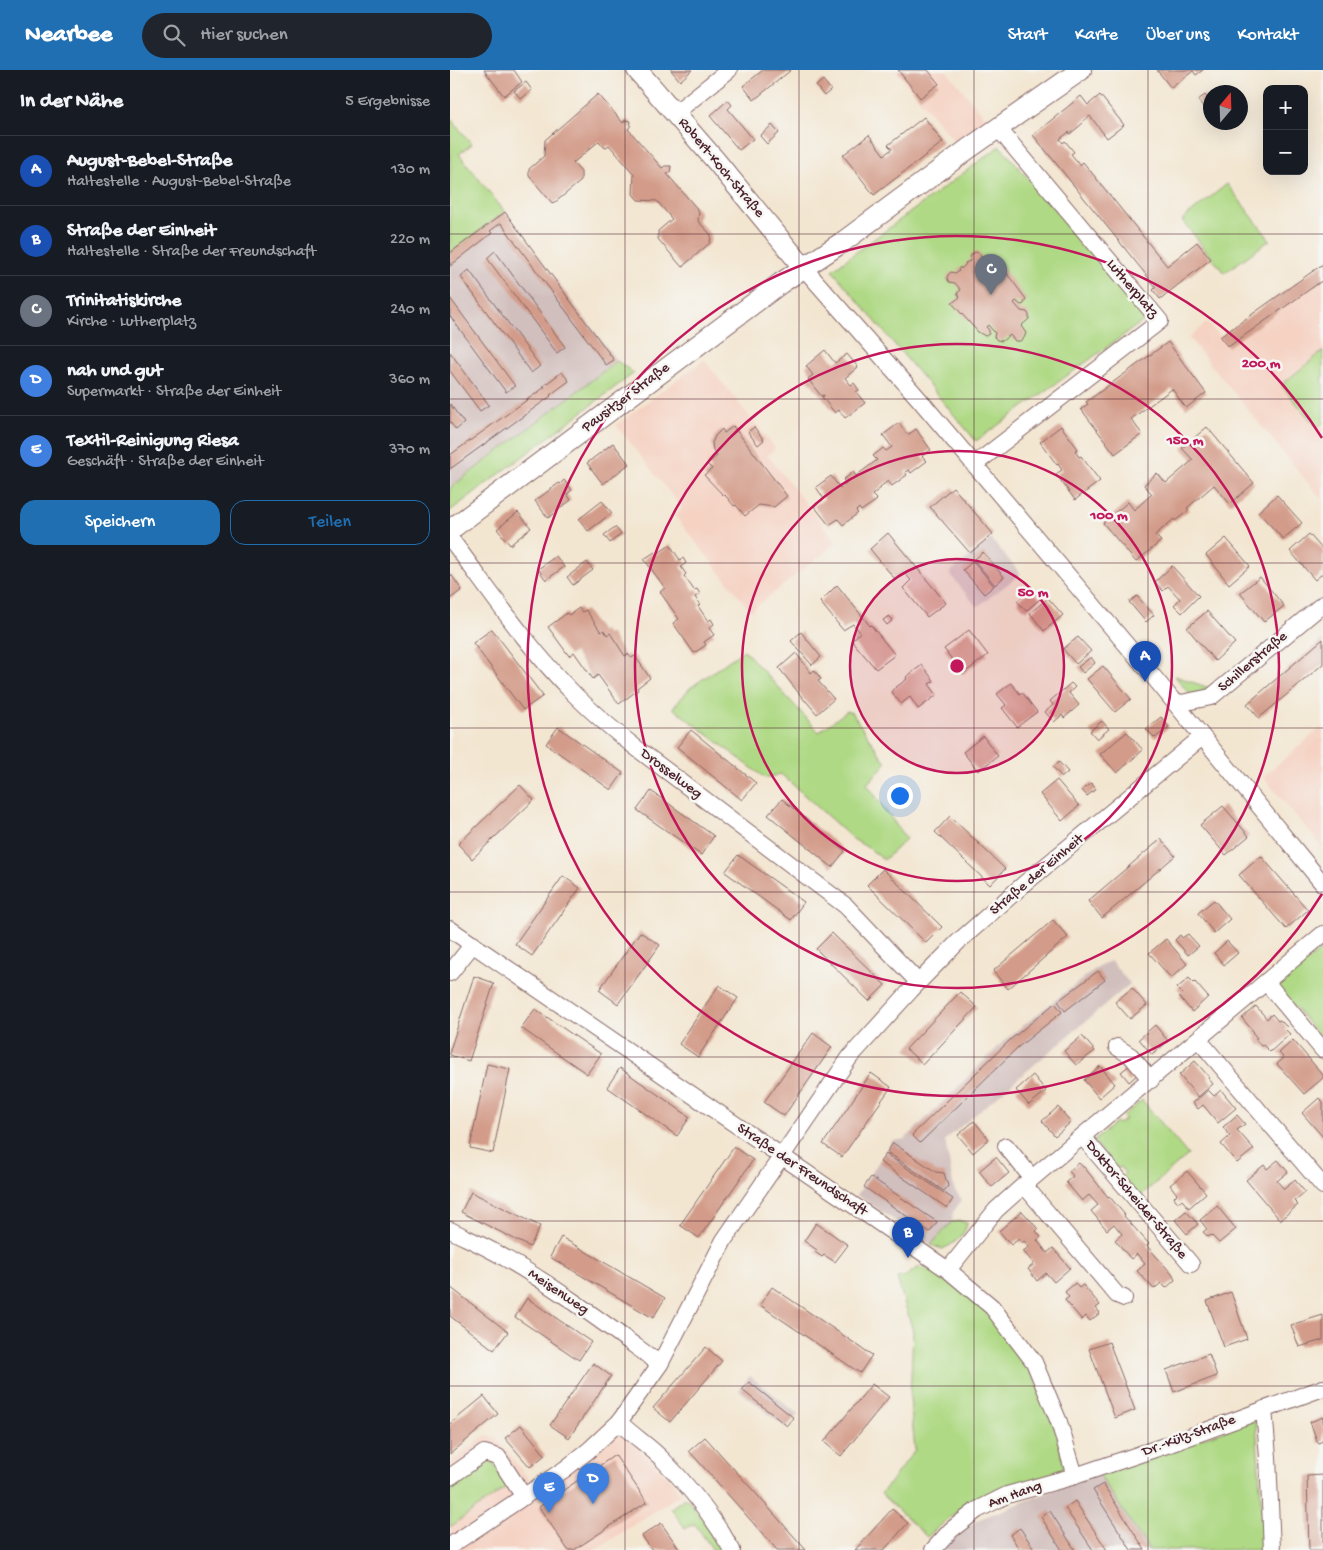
<!DOCTYPE html>
<html lang="de">
<head>
<meta charset="utf-8">
<style>
	:root { --surface:#171b24; --page:#20242c; --text:#f1f3f6; --muted:#9ea1a6; --line:#363941; --accent:#1f6fb2 }
	body { margin:0; font-family:"Gochi Hand",sans-serif; background:var(--page); color:var(--text) }
	.controls { position:absolute; right:15px; top:15px; display:grid; overflow:hidden; border-radius:10px; box-shadow:0 5px 20px #0002 }
	.controls button { width:45px; height:45px; display:grid; place-items:center; padding:0; border:0; border-bottom:1px solid var(--line); background:var(--surface); color:var(--text); font:25px sans-serif }
	.compass { position:absolute; left:753px; top:15px; width:45px; height:45px; border-radius:50%; background:var(--surface); box-shadow:0 5px 20px #0002; rotate:19deg }
	.you { position:absolute; left:449px; top:725px; width:18px; height:18px; margin:-12px; border:4px solid #fff; border-radius:50%; background:#1a73e8; box-shadow:0 0 0 8px #1a73e833 }
	.badge { display:grid; place-items:center; width:32px; height:32px; border-radius:50%; background:var(--accent); color:#fff; font-size:16px; font-weight:700 }
	.pin { position:absolute; translate:-50% -41px; filter:drop-shadow(0 1px 2px #0008) }
	.pin::after { content:''; position:absolute; top:26px; width:18px; height:15px; background:inherit; clip-path:polygon(0 0,100% 0,50% 100%) }
	.list { margin:0; padding:0; list-style:none }
	h2 { display:flex; justify-content:space-between; align-items:center; height:65px; margin:0; padding:0 20px; font-size:21px }
	h2 small { font-size:16px; font-weight:400; color:var(--muted) }
	.list li { display:grid; grid-template-columns:32px 1fr auto; gap:15px; align-items:center; box-sizing:border-box; height:70px; padding:0 20px; border-top:1px solid var(--line) }
	.list b { display:block; font-size:19px; white-space:nowrap }
	.list p { margin:0; font-size:16px; white-space:nowrap; color:var(--muted) }
	.list em { font-size:16px; font-style:normal; color:var(--muted) }
	.actions { display:flex; gap:10px; padding:15px 20px }
	.actions a { flex:1; padding:11px 0; border:1px solid var(--accent); border-radius:15px; text-align:center; font-size:18px; color:var(--accent) }
	.actions .main { background:var(--accent); color:#fff }
	.icon { flex:none; width:28px; height:28px; fill:none; stroke:currentColor; stroke-width:2; stroke-linecap:round; stroke-linejoin:round }
	.map { position:relative; flex:none; width:873px; height:1480px; overflow:hidden }
	header { display:flex; align-items:center; gap:30px; box-sizing:border-box; height:70px; padding:0 25px; background:var(--accent); color:#fff }
	header strong { font-size:24px }
	nav { display:flex; gap:28px; margin-inline-start:auto; font-size:18px }
	.search { width:350px; height:45px; background:var(--page); display:flex; align-items:center; gap:12px; box-sizing:border-box; padding:0 18px; border-radius:28px; color:var(--muted); font-size:19px }
	main { display:flex }
	aside { flex:1; background:var(--surface) }
	.map>svg:first-child { display:block }
	.built { fill:#f5d2c2 }
	.industrial { fill:#d1bfbd }
	.green { fill:#afd984; stroke:#7c7c58 }
	.building { fill:#d39b89 }
	.lines { fill:none; stroke-linecap:round; stroke-linejoin:round }
	.minor-casing { stroke:#856565; stroke-width:18 }
	.tertiary-casing { stroke:#856565; stroke-width:22 }
	.minor { stroke:#fff; stroke-width:16 }
	.tertiary { stroke:#fff; stroke-width:20 }
	.grid { fill:none; stroke:#4a1f2b; stroke-width:1; stroke-opacity:0.55 }
	.ring { fill:none; stroke:#c2185b; stroke-width:2.5 }
	.labels { text-anchor:middle; dominant-baseline:central; stroke-width:5; stroke-linejoin:round; paint-order:stroke }
	.street-label { font-size:15px; fill:#4a1f2b; stroke:#f6f6f2 }
	.centre { fill:#c2185b; stroke:#f6f6f2; stroke-width:2.5 }
	.ring-label { font-size:15px; text-anchor:middle; font-weight:bold; fill:#c2185b; stroke:#f6f6f2; stroke-width:5; stroke-linejoin:round; paint-order:stroke }
</style>
</head>
<body>
<header>
<strong>Nearbee</strong>
<div class="search"><svg class="icon" aria-label="search" viewBox="0 0 24 24"><circle cx="10" cy="10" r="6"/><path d="M15 15l6 6"/></svg>Hier suchen</div>
<nav><a>Start</a><a>Karte</a><a>Über uns</a><a>Kontakt</a></nav>
</header>
<main>
<aside>
<h2>In der Nähe<small>5 Ergebnisse</small></h2>
<ul class="list">
<li><span class="badge" style="background:#1a4fb4">A</span><div><b>August-Bebel-Straße</b><p>Haltestelle · August-Bebel-Straße</p></div><em>130 m</em></li>
<li><span class="badge" style="background:#1a4fb4">B</span><div><b>Straße der Einheit</b><p>Haltestelle · Straße der Freundschaft</p></div><em>220 m</em></li>
<li><span class="badge" style="background:#6b7280">C</span><div><b>Trinitatiskirche</b><p>Kirche · Lutherplatz</p></div><em>240 m</em></li>
<li><span class="badge" style="background:#3f7fe0">D</span><div><b>nah und gut</b><p>Supermarkt · Straße der Einheit</p></div><em>360 m</em></li>
<li><span class="badge" style="background:#3f7fe0">E</span><div><b>Textil-Reinigung Riesa</b><p>Geschäft · Straße der Einheit</p></div><em>370 m</em></li>
</ul>
<div class="actions"><a class="main">Speichern</a><a>Teilen</a></div>
</aside>
<div class="map">
<svg width="873" height="1480" viewBox="0 0 873 1480">
	<rect width="100%" height="100%" fill="#f6f6f2"/>
	<filter id="ink" filterUnits="userSpaceOnUse"><feTurbulence type="fractalNoise" baseFrequency=".02" numOctaves="2"/><feDisplacementMap in="SourceGraphic" scale="10" xChannelSelector="R" yChannelSelector="G"/><feConvolveMatrix kernelMatrix="1 2 1 2 8 2 1 2 1" color-interpolation-filters="sRGB"/></filter>
	<filter id="wash" filterUnits="userSpaceOnUse"><feTurbulence type="fractalNoise" baseFrequency=".0096" numOctaves="4" result="noise"/><feDisplacementMap in="SourceGraphic" scale="20" xChannelSelector="R" yChannelSelector="G"/><feGaussianBlur stdDeviation="1.12" result="paint"/><feColorMatrix in="noise" values="0 0 0 0 0 0 0 0 0 0 0 0 0 0 0 0 0 1.4 0 .05"/><feComposite in="paint" operator="in"/></filter>
	<g filter="url(#wash)">
		<rect width="100%" height="100%" fill="#f3e6d1"/>
		<path class="built" d="M445 0H496L535 47 505 72Z
			M873 210V431L739 268 757 252 778 277Z
			M254 290 325 378 317 385 387 472 301 541 224 445 232 438 166 355Z
			M873 656V778L813 707Z
			M158 1350 220 1409 231 1424 145 1480H0V1393L36 1365 46 1368 80 1410 105 1398 129 1377Z"/>
		<path class="industrial" d="M55 142 167 291 0 418V183Z
			M541 469 571 504 527 537 499 503Z
			M661 891 680 914 495 1070 504 1119 512 1130 503 1142 502 1152 485 1172 481 1175 407 1125 442 1071 455 1069 557 968 650 895Z
			M300 1306 348 1344 336 1358 289 1320Z
			M648 1403 699 1480H491L527 1450Z"/>
		<path class="green" d="M0 48 22 74 9 84 55 142 0 183Z
			M550 76 699 247 526 371 382 200Z
			M777 114 820 170 774 203 732 150Z
			M873 281V353L867 358 831 315Z
			M167 291 184 303 0 441V418Z
			M294 580 369 662 397 641 402 643 436 693 417 714 456 769 434 790 420 779 403 769 331 704 315 708 223 638 240 618Z
			M725 606 762 619 740 625Z
			M873 878V971L827 916Z
			M692 1030 738 1085 689 1127 672 1106 675 1103 670 1097 666 1100 644 1071 666 1052 669 1054 675 1049 673 1046Z
			M511 1151 517 1153C516 1165 503 1175 492 1179L481 1175 502 1152Z
			M469 1197 494 1204 544 1246 582 1303 608 1366 614 1397 610 1404 546 1419 514 1436 477 1467 431 1424 465 1380 460 1329 463 1261 447 1208 456 1206Z
			M806 1350 814 1480H699L648 1403Z
			M38 1391H42L58 1413 57 1417 0 1457V1420Z
			M235 1428 240 1432 265 1464 274 1480H263L245 1454 235 1458 221 1438Z"/>
		<g id="blocks">
			<path class="building" d="M34 0H64L72 12 54 26Z
				M221 0H242L230 11Z
				M313 0H341L304 30 293 16Z
				M448 0H478L489 14 470 28Z
				M707 0H753L746 5 743 1 721 18Z
				M373 10 381 20 374 26 366 16Z
				M76 12 82 20 71 29 64 21Z
				M148 24 173 53 175 50 181 51 180 57 178 59 212 98 215 96H221L220 102 217 104 249 141 248 151 261 165 260 173 232 197 208 169V161L222 149 207 131 188 130 183 124 184 104 159 75 155 78 149 71 123 93 131 102V111L103 134 79 106V99L94 86 95 70Z
				M650 25 674 55 657 68 640 46 632 52 633 53 620 64 619 62 610 69 613 73 615 71 624 82 621 84 630 95 633 92 717 196 747 172 761 189 710 229 703 220 706 217 583 65 631 26 638 35Z
				M755 25 761 32V39L757 42 748 30Z
				M278 30 282 35 278 39 303 69 289 80 260 46Z
				M474 47 493 72 424 125 393 85 419 65 434 85 442 79 438 75Z
				M322 55 329 63 317 74 310 66Z
				M55 142 164 290 156 295 51 153 40 161 42 163 0 196V183Z
				M45 181 115 277 107 283 37 188Z
				M525 182 529 183 531 186V189L538 197 541 195 544 198 549 193 576 229 574 234 571 235 566 231 564 233 571 241 577 242 579 245V249L571 256 576 263 574 268 570 271H565L560 265 552 271 547 270 544 267 545 263 538 255 536 257 539 260V264L535 266 528 262 502 233 510 227 507 223 511 220 505 213 499 212 497 208 498 205 501 202 505 203 509 201 508 199 510 197 511 199 516 194 515 193 520 191 521 185Z
				M873 194V210L778 277 770 267Z
				M19 200 90 296 81 303 11 207Z
				M0 228 65 316 56 322 0 246Z
				M718 272 756 323 736 338 722 319 681 349 692 364 665 384 631 339 638 334 636 332Z
				M375 280 385 293 397 284 408 297 395 308 401 315 404 313 409 320 406 322 415 333 395 348 389 340 385 343 372 327 374 326V325L371 326 358 309 363 305 356 296Z
				M0 282 39 335 30 341 0 301Z
				M112 302 119 311 100 325 101 326 0 399V385L95 317 93 316Z
				M0 334 14 353 6 360 0 352Z
				M449 353 458 365 466 359 481 380 472 386 477 391 461 403 459 400 455 402 457 405 442 416 438 411 430 417 431 418 422 425 427 430 411 441 409 438 406 441 408 443 393 455 388 449 379 455 364 436 374 429 366 417 381 406 390 418 396 413 393 410 403 402 406 406 427 390 423 386 433 378 436 381 442 377 433 365Z
				M283 356 337 426 324 437 309 435 295 446 286 435 284 436 275 425 274 426 254 405 262 399 257 394 267 386 263 380 262 373 265 366 272 359 274 363Z
				M611 356 628 379 625 381 629 387 631 386 650 411 625 430 606 404 612 400 608 394 607 395 590 372Z
				M304 357 314 370 308 375 298 362Z
				M757 357 804 413 780 434 764 415 737 438 739 440 725 451 724 449 705 465 711 471 686 492 653 453 678 432 684 440 702 424 694 415 707 403 716 413 743 390 732 378Z
				M163 373 179 394 153 414 137 393Z
				M114 410 122 420 117 424 121 430 98 448 85 431 109 413 110 414Z
				M503 417 543 464 520 483 480 437Z
				M827 425 852 453 833 469 808 442Z
				M152 431 162 443 138 461 129 449Z
				M68 442 81 458 60 475 47 459Z
				M165 457 171 464 160 473 154 465Z
				M438 463 496 533 477 547 453 518 461 510 457 506 454 502 444 508 420 479Z
				M859 464 873 480V503L865 510 840 481Z
				M776 468 800 496 779 514 756 485Z
				M220 475 230 490 233 488 236 493 231 497 236 504 234 506 244 520 247 519 250 524 245 527 250 535 248 536 258 551 261 549 264 554 259 558 264 565 254 572 256 575 244 583 223 553 229 549 210 522 215 518 194 489 205 482 207 484Z
				M533 482 554 507 545 515 524 490Z
				M106 486 114 497 96 510 88 499Z
				M523 491 544 516 534 524 513 500Z
				M137 492 143 500 123 515 117 507Z
				M722 496 749 526 732 543 724 535 730 529 718 516 713 521 705 512Z
				M0 503 12 520 0 529Z
				M810 507 834 536 814 552 790 523Z
				M387 515 420 556 421 555 445 585 426 599 402 571 410 562 403 554 393 560 370 532Z
				M582 519 590 529 576 541 567 531Z
				M687 526 704 545 696 552 679 532Z
				M598 528 613 545 594 561 580 543Z
				M129 538 132 542 136 540 151 562 154 560 157 565 160 563 175 586 178 584 181 588 185 586 200 608 187 618 188 620 169 634 148 605 143 609 124 582 119 586 98 557 117 543 119 545Z
				M757 541 785 573 765 591 737 558Z
				M439 546 443 550 437 555 433 550Z
				M42 559 93 626 73 640 23 573Z
				M519 560 538 585 513 604 494 579Z
				M351 562 371 587 362 595 341 571Z
				M628 567 641 581 626 594 613 579Z
				M873 569V594L809 648 797 634Z
				M346 583 361 603 364 600 371 609 368 611 384 629 367 644 356 631H355L329 598Z
				M641 587 645 593 633 603 628 597Z
				M472 595 484 611 479 614 487 625 468 639 460 627 451 634 441 621 457 609 456 607Z
				M653 596 681 629 665 642 637 609Z
				M561 613 570 624 572 622 587 642 567 657 552 638 556 635 547 624Z
				M621 613 625 617 619 623 629 635 614 648 612 645 604 652 595 642 603 635 600 631Z
				M711 647 719 657 705 668 696 659Z
				M652 651 659 659 647 669 640 661Z
				M108 657 173 703 161 720 96 674Z
				M241 660 306 713 292 730 227 677Z
				M677 662 693 680 667 703 650 684Z
				M533 666 548 686 528 701 513 682Z
				M609 692 618 702 612 707 603 697Z
				M607 710 629 736 612 751 590 724Z
				M641 713 646 719 637 726 632 720Z
				M70 715 84 730 22 789 8 774Z
				M201 721 264 766 251 785 187 740Z
				M332 729 395 781 382 797 318 745Z
				M773 736 799 766 776 785 750 755Z
				M500 746 555 799 540 815 485 762Z
				M711 769 725 786 652 848 638 831Z
				M288 785 354 832 341 850 275 802Z
				M811 786 858 840 836 859 789 805Z
				M433 799 492 857 476 873 417 815Z
				M113 806 130 818 82 886 65 874Z
				M764 830 780 849 764 863 748 843Z
				M603 850 618 867 558 919 543 901Z
				M190 862 210 875 168 934 149 920Z
				M382 863 435 915 419 931 366 879Z
				M738 864 749 876 738 885 725 870 730 865 732 868Z
				M716 869 737 894 721 908 699 883Z
				M777 871 788 883 774 895 764 883Z
				M648 901 655 910 615 941 608 931Z
				M24 906 44 913 19 991 0 985V980Z
				M739 908 744 913 745 912 758 927 742 942 729 926 732 923 727 918Z
				M269 915 288 928 248 987 229 974Z
				M682 918 697 935 680 949 665 932Z
				M510 922 527 937 473 994 456 979Z
				M605 933 612 942 567 978 470 1073 462 1065 560 970Z
				M806 936 817 949 822 944 828 951 830 950 837 957 835 959 840 964 820 982 813 975 811 976 805 969 807 968 802 962 803 961 792 948Z
				M85 939 151 984 137 1004 71 958Z
				M705 955 718 971 702 985 689 969Z
				M363 963 382 977 334 1046 314 1032Z
				M632 966 645 981 626 995 614 981Z
				M843 970 873 1005V1008L854 1024 827 994 834 988 829 983Z
				M745 991 759 1007 758 1008 763 1014 748 1027 729 1005Z
				M37 994 60 999 43 1083 20 1078Z
				M680 995 688 1004 679 1012 671 1002Z
				M650 996 665 1014 649 1028 634 1010Z
				M170 998 240 1047 227 1066 157 1017Z
				M421 1003 441 1017 392 1087 373 1074Z
				M583 1005 596 1021 579 1035 566 1020Z
				M758 1020 764 1026 771 1020 786 1038 768 1053 753 1035 748 1039 743 1033Z
				M869 1028 873 1032V1067L852 1043Z
				M608 1037 621 1052 605 1066 592 1051Z
				M787 1045 795 1054 787 1060 804 1079 787 1093 771 1074 780 1066 773 1057Z
				M524 1051 539 1069 523 1083 508 1065Z
				M443 1073 486 1102 494 1103 498 1116 494 1121 437 1082Z
				M284 1077 303 1090 249 1168 230 1155Z
				M436 1084 503 1129 497 1138 430 1092Z
				M546 1087 559 1103 542 1117 529 1101Z
				M828 1090 838 1102 827 1111 834 1119 845 1110 855 1122 844 1131 848 1135 830 1150 796 1110 814 1095 817 1099Z
				M629 1093 633 1097H634L658 1127 659 1126 675 1145 674 1146 699 1174 697 1176 722 1204 725 1210 716 1218 711 1213 704 1219 687 1201 695 1194 687 1184 681 1189 665 1170 672 1164 664 1154 657 1160 641 1141 648 1135 639 1125 632 1131 616 1112 623 1106 619 1101Z
				M737 1101 756 1123 739 1138 732 1130 728 1133 724 1127 727 1124 720 1115Z
				M421 1107 487 1152 480 1162 414 1117Z
				M21 1122 90 1156 80 1177 11 1142Z
				M767 1136 786 1159 769 1173 761 1165 758 1167 753 1162 757 1159 750 1150Z
				M572 1141 588 1159 586 1161 591 1167 587 1170 597 1183 603 1178 620 1198 604 1212 596 1203 587 1211 578 1199 584 1194 573 1181 579 1177 574 1171 572 1173 569 1169 561 1175 549 1161Z
				M736 1141 748 1154 737 1164 725 1150Z
				M366 1153 398 1175 385 1192 374 1185 372 1187 365 1182 367 1180 354 1171Z
				M111 1167 215 1228 203 1248 100 1187Z
				M625 1213 629 1218 633 1215 650 1235 646 1238 650 1243 640 1251 636 1246 632 1250 615 1230 619 1227 615 1222Z
				M0 1217 58 1262 44 1280 0 1246Z
				M322 1217 422 1285 410 1303 310 1235Z
				M781 1222 797 1269 774 1277 757 1231Z
				M77 1228 141 1272 129 1290 65 1247Z
				M873 1245V1270L849 1277 841 1255Z
				M659 1272 685 1340 665 1348 639 1279Z
				M256 1277 272 1291 220 1352 203 1338Z
				M759 1284 767 1306 724 1322 716 1300Z
				M143 1293 161 1306 119 1368 100 1355Z
				M299 1312 344 1348 337 1356 292 1320Z
				M422 1314 439 1327 391 1386 374 1372Z
				M34 1326 48 1344 0 1384V1354Z
				M873 1347V1371L868 1373 860 1352Z
				M71 1355 95 1385 80 1397 55 1368Z
				M255 1367 309 1427 356 1480H327L266 1411 239 1381Z
				M165 1385 197 1432 124 1480H118L89 1437Z
				M873 1405V1480H859L857 1406Z
				M653 1414 695 1480H681L643 1420Z
				M625 1431 657 1480H643L615 1438Z
				M442 1439 458 1453 434 1480H405Z
				M600 1441 625 1480H612L591 1447Z
				M211 1453 230 1480H202L192 1466Z
				M570 1458 585 1480H570L560 1465Z"/>
		</g>
	</g>
	<g filter="url(#ink)">
		<use href="#blocks" fill-opacity="0" stroke="#856565" stroke-width="1"/>
		<g class="lines">
			<defs>
				<path id="minor" d="M225 43 279 0
					M353 197 469 329 702 605 873 814
					M524 395 710 251 548 58
					M0 468C40 521 77 577 124 624 143 643 163 660 185 677L396 836 468 912
					M726 634 761 627 873 534
					M0 859 498 1200 542 1237 584 1292 609 1352 625 1406
					M0 903 23 874
					M816 912 873 980
					M748 969 873 1116
					M667 977 681 986 701 1010
					M632 1066 741 1194
					M556 1076 582 1108
					M574 1115 667 1225 674 1228
					M0 1160C18 1169 37 1177 55 1188 109 1219 159 1257 210 1294
					M498 1200 546 1140 574 1115 873 864
					M814 1339 818 1387 822 1480
					M169 1352C183 1366 200 1376 213 1390 240 1417 263 1447 282 1480
					M0 1407 34 1383 48 1387 74 1427
					M0 1476 115 1399 139 1380 169 1352 198 1311 210 1294 274 1170 400 987 461 920 509 871 574 814 752 667
					M483 1480 501 1460 527 1440 557 1425 625 1406 717 1375 873 1318"/>
				<path id="tertiary" d="M187 0 266 91 353 197
					M0 460 331 213 394 171 518 79 631 0"/>
			</defs>
			<use href="#minor" class="minor-casing"/>
			<use href="#tertiary" class="tertiary-casing"/>
			<use href="#minor" class="minor"/>
			<use href="#tertiary" class="tertiary"/>
		</g>
	</g>
	<path class="grid" d="M175 0V1480M349 0V1480M524 0V1480M698 0V1480M0 164H873M0 329H873M0 493H873M0 658H873M0 822H873M0 987H873M0 1151H873M0 1316H873"/>
	<circle cx="507" cy="596" r="107" fill="#c2185b" fill-opacity=".12"/>
	<g class="ring">
		<circle cx="507" cy="596" r="107"/>
		<circle cx="507" cy="596" r="215"/>
		<circle cx="507" cy="596" r="322"/>
		<path d="M872 824A430 430 0 1 1 872 368"/>
	</g>
	<g class="labels">
		<g class="street-label">
			<text transform="translate(271 98) rotate(50)">Robert-Koch-Straße</text>
			<text transform="translate(682 219) rotate(50)">Lutherplatz</text>
			<text transform="translate(176 328) rotate(-37)">Pausitzer Straße</text>
			<text transform="translate(803 592) rotate(-40)">Schillerstraße</text>
			<text transform="translate(221 704) rotate(37)">Drosselweg</text>
			<text transform="translate(587 805) rotate(-40)">Straße der Einheit</text>
			<text transform="translate(352 1100) rotate(34)">Straße der Freundschaft</text>
			<text transform="translate(686 1130) rotate(50)">Doktor-Scheider-Straße</text>
			<text transform="translate(108 1222) rotate(34)">Meisenweg</text>
			<text transform="translate(739 1366) rotate(-20)">Dr.-Külz-Straße</text>
			<text transform="translate(565 1425) rotate(-20)">Am Hang</text>
		</g>
	</g>
	<circle cx="507" cy="596" r="8" class="centre"/>
	<g class="ring-label">
		<text x="811" y="297">200 m</text>
		<text x="735" y="374">150 m</text>
		<text x="659" y="449">100 m</text>
		<text x="583" y="526">50 m</text>
	</g>
</svg>
<div class="controls">
<button>+</button>
<button>−</button>
</div>
<svg class="compass" viewBox="-18 -18 36 36"><path d="M0-13l5 13h-10z" fill="#e53935"/><path d="M0 13l5-13h-10z" fill="#9ea1a6"/></svg>
<div class="you"></div>
<div class="pin badge" style="left:695px;top:612px;background:#1a4fb4">A</div>
<div class="pin badge" style="left:458px;top:1188px;background:#1a4fb4">B</div>
<div class="pin badge" style="left:541px;top:225px;background:#6b7280">C</div>
<div class="pin badge" style="left:143px;top:1434px;background:#3f7fe0">D</div>
<div class="pin badge" style="left:99px;top:1443px;background:#3f7fe0">E</div>
</div>
</main>
</body>
</html>
